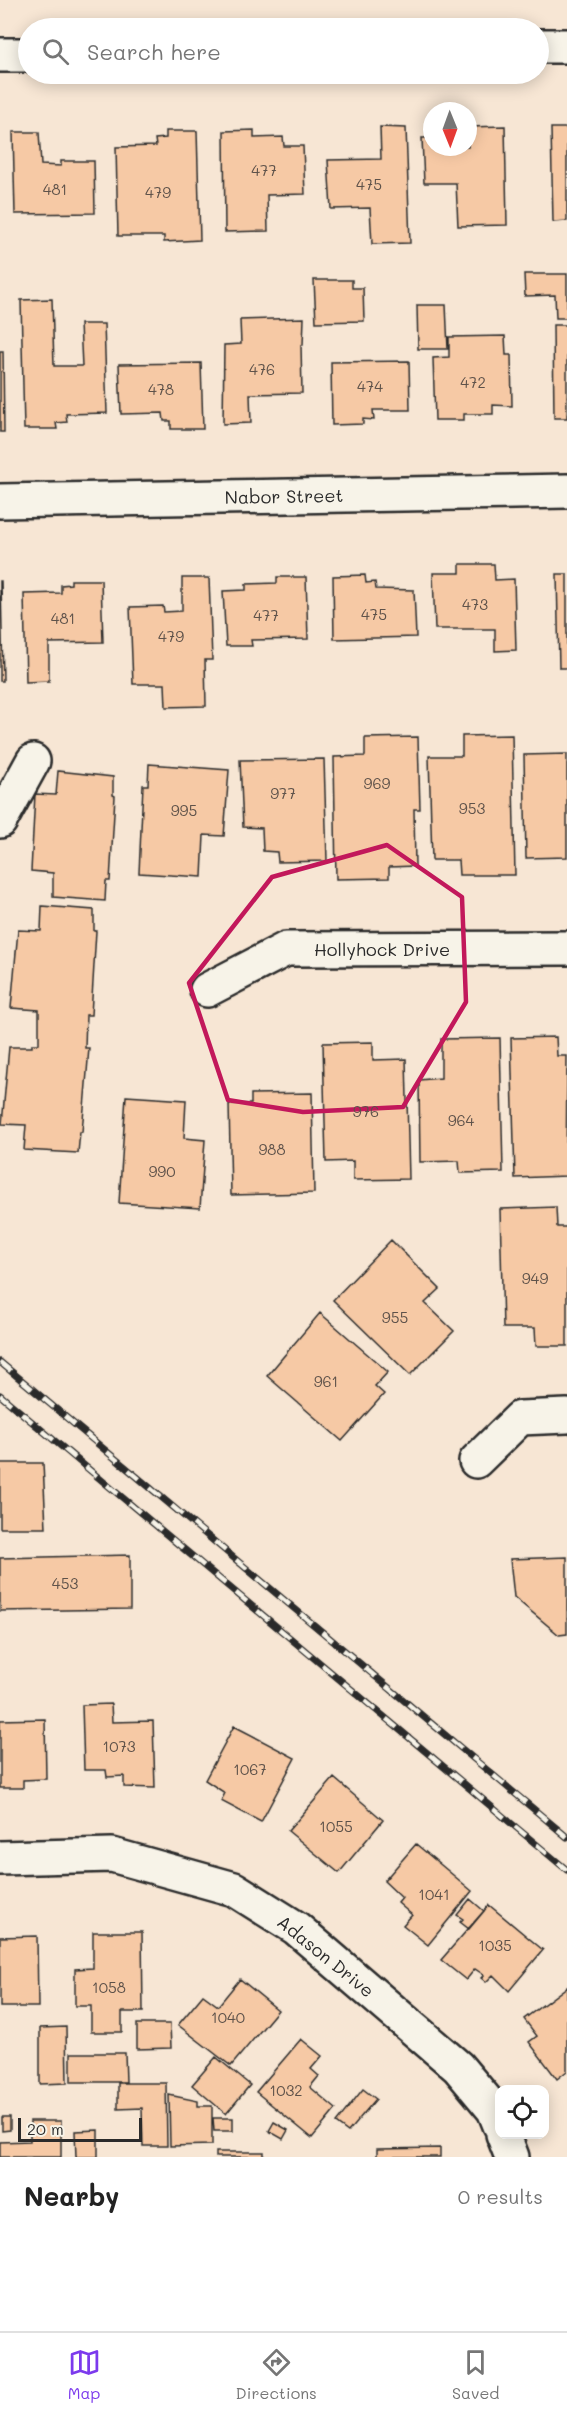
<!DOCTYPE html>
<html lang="en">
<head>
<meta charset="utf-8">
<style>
	:root { --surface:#fff; --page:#f6f6f6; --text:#222; --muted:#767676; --line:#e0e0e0; --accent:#7c3aed }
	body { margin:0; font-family:Mali,sans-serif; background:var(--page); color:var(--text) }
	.controls { position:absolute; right:18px; bottom:18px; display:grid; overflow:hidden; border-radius:12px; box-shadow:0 3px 15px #0003 }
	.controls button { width:54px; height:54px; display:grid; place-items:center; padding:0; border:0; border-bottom:2px solid var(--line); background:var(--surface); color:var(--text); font:30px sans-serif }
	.compass { position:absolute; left:423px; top:102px; width:54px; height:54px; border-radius:50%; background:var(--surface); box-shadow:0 3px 15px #0003; rotate:179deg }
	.scale { position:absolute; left:18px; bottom:15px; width:124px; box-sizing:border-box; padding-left:6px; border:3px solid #2b2b2b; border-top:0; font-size:16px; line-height:21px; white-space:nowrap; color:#2b2b2b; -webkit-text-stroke:4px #f7f3e8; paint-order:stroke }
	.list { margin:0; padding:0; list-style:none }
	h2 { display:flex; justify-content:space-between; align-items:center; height:78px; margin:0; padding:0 24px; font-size:26px }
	h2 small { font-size:20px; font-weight:400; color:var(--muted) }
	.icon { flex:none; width:33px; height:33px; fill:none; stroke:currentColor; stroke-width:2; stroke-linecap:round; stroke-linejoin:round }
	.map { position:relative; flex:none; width:567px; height:2157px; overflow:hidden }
	.search { position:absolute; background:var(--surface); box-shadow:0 3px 15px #0003; left:18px; right:18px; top:18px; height:66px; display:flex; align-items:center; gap:15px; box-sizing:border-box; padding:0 21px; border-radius:33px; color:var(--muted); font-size:22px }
	.sheet { height:174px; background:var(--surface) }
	nav { display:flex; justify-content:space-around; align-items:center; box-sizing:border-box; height:84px; border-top:2px solid var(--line); background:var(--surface); font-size:16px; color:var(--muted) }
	nav a { display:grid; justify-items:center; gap:3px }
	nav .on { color:var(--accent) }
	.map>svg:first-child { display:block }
	.building { fill:#f6c9a5; stroke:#2b2b2b; stroke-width:1.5 }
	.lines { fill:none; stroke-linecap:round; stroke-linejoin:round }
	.minor-casing { stroke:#2b2b2b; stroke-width:38 }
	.minor { stroke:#f7f3e8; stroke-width:33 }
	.rail-casing { stroke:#2b2b2b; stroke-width:7 }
	.rail { stroke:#f7f3e8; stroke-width:4.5; stroke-dasharray:14; stroke-linecap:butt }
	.marked { fill:none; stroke:#c2185b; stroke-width:4.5; stroke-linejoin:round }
	.labels { text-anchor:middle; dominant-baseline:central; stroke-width:4.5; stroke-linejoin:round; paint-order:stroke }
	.number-label { font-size:15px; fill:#5e524a }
	.street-label { font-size:18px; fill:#2b2b2b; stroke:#f7f3e8 }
</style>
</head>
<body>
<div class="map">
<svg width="567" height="2157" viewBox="0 0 567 2157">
	<rect width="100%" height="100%" fill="#f7e6d4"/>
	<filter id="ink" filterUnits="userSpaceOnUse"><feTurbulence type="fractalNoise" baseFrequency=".0167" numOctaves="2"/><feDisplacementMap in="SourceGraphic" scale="12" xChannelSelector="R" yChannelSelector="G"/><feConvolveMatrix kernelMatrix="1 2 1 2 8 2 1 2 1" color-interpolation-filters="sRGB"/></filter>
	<g filter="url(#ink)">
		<path class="building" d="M505 126 507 225 458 226 456 183H424L422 138H432V147H468V127Z
			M380 127 406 128 410 243 372 244 370 208 331 209 328 160 381 159Z
			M551 128H567V221L553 222Z
			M254 130V138L283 137 284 146H303L305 194 267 195 268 231 225 232 224 131Z
			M166 131H197L200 240 164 242V236H118L116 147 156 146 155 139 166 138Z
			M13 132H39L41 165 61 166V161H94L95 213 15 214Z
			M524 274H567V318H556L555 295 525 296Z
			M314 280H352V288H363L364 321 316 322Z
			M52 299 54 366H82L80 324H104L107 413 66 414 67 422 56 423 57 429H24L21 300Z
			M417 305H446L448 349H418Z
			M304 318 303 345H301L302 393 250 394 251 423 223 424 224 345 241 344 240 320Z
			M553 325H567V418H554Z
			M505 336 506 355H511L512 406 493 405V414H464V420H435L433 358 449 357V337Z
			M0 351H3L4 432H0Z
			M409 361 410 410H373L374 420 363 419V424L332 425 331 362Z
			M201 363 203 429H171V421H164L163 413 121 414 119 364Z
			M460 564H494L495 580 514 579 516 650 495 651V629H435L433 573H460Z
			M557 574H567V668H559Z
			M365 575 366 583 375 582 376 589 414 590 416 637 334 639 333 576Z
			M277 577H306L308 639 251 640 252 646H226L223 591 246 590V584L277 583Z
			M182 578H209L212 660H205L206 706 166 707 165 684H133L130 607 163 606 164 612 182 611Z
			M71 580H101L103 642 49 643V681L26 682 24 594 61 593V585L71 584Z
			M1 581 3 681H0V581Z
			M512 735 515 875H459L458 860H432L429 756H462V736Z
			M418 737 420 809H414L415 866 389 867V878L336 879 334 757 365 756V738Z
			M567 754V857L526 858 524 755Z
			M324 759 327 861 278 862 277 852 263 851 262 828 243 827 240 760Z
			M149 764 229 770 224 836 204 835 202 877 139 873 143 785H148Z
			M58 771 113 777V795L115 796 110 881H106L105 901 53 897V873L31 871 35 794 56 795Z
			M42 906 94 910V931H96L91 1015H86L85 1048H89L82 1132H80L78 1153 24 1150 26 1125 2 1124 9 1047H32V1044H39V1010L11 1008 18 930 41 931Z
			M556 1037 557 1056H567L566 1176 515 1178 511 1038Z
			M500 1038 503 1172 460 1173 459 1161 420 1162 419 1080 441 1078V1039Z
			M373 1042V1060L406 1059 409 1179 353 1180V1161L326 1162 323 1043Z
			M312 1093 314 1193 231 1195 229 1104H251V1094Z
			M126 1096 186 1100 184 1138 205 1140 200 1208 119 1203Z
			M556 1207 557 1227H567V1346H536L535 1328H503L500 1209Z
			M391 1240 440 1289 425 1303 454 1331 410 1375 333 1300Z
			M320 1313 388 1372 375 1386 384 1394 342 1441 267 1376Z
			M0 1463H43L46 1528H0Z
			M130 1555V1609L0 1611V1558Z
			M567 1557V1634L559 1635 514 1597 510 1559Z
			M111 1704 112 1722 153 1721 155 1788 124 1787V1776L107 1777 106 1770H84L82 1705Z
			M45 1719 46 1779 23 1780V1788H0V1720Z
			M234 1726 295 1758 261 1822 221 1801 225 1793 205 1780Z
			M334 1778 383 1820 339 1873 288 1831Z
			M416 1844 472 1891 428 1945 403 1925 412 1915 398 1903 402 1898 384 1881Z
			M470 1899 484 1911 469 1929 460 1922 463 1919 457 1915Z
			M489 1905 543 1950 509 1991 493 1975 486 1982 481 1978 484 1975 475 1969 466 1980 441 1960Z
			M93 1932H142L143 2012H122V2032H91V2006H75V1969L93 1968Z
			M37 1936 38 2007H0V1937Z
			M240 1979 278 2010 231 2066 178 2025 203 1995 218 2006Z
			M567 1987V2071L557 2079 529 2042 537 2036 524 2019Z
			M137 2024H170L171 2048 137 2049Z
			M66 2027 67 2083 40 2084V2028Z
			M301 2039 322 2056 311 2069 319 2076 310 2087 336 2109 312 2138 256 2092Z
			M71 2053H125L126 2082H71Z
			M216 2057 250 2085 226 2114 192 2085Z
			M118 2083H166L167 2146H143L142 2108 118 2109Z
			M363 2089 376 2099 348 2132 336 2123Z
			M169 2095 198 2101V2106H212V2145L170 2146Z
			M2 2117H10V2130L2 2131Z
			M213 2118H233V2131H214Z
			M30 2121H61V2157H0V2142L30 2141Z
			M274 2122 288 2130 283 2139 269 2131Z
			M98 2130V2157H76L75 2131Z
			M440 2148V2157H377V2149Z
			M216 2152H264V2157H216Z"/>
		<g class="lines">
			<defs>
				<path id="minor" d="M538 46H567
					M0 55H28
					M0 501 567 491
					M0 821 33 761
					M207 990 286 949 567 948
					M476 1461 520 1418 567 1416
					M0 1858 112 1855 234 1889 296 1928 458 2067 494 2110 500 2125
					M503 2134 512 2157"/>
			</defs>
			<use href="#minor" class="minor-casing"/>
			<use href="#minor" class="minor"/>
			<defs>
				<path id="rail" d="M0 1362 567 1837
					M0 1395 567 1870"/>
			</defs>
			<use href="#rail" class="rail-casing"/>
			<use href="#rail" class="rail"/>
		</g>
	</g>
	<path class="marked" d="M387 845 462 897 466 1002 403 1107 303 1112 228 1100 189 983 272 877Z"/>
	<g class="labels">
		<g class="number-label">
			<text x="264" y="170">477</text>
			<text x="369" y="184">475</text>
			<text x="55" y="189">481</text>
			<text x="158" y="192">479</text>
			<text x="262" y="369">476</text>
			<text x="473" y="382">472</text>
			<text x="370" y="386">474</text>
			<text x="161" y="389">478</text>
			<text x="475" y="604">473</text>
			<text x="374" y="614">475</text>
			<text x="266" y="615">477</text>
			<text x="63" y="618">481</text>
			<text x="171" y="636">479</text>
			<text x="377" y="783">969</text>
			<text x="283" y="793">977</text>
			<text x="472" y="808">953</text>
			<text x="184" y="810">995</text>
			<text x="366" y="1111">976</text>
			<text x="461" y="1120">964</text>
			<text x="272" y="1149">988</text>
			<text x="162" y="1171">990</text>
			<text x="535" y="1278">949</text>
			<text x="395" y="1317">955</text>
			<text x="326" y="1381">961</text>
			<text x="65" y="1583">453</text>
			<text x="119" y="1746">1073</text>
			<text x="250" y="1769">1067</text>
			<text x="336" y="1826">1055</text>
			<text x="434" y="1894">1041</text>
			<text x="495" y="1945">1035</text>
			<text x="109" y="1987">1058</text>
			<text x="228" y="2017">1040</text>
			<text x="286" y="2090">1032</text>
		</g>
		<g class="street-label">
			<text transform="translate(284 496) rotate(-1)">Nabor Street</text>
			<text x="382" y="949">Hollyhock Drive</text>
			<text transform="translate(326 1956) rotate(39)">Adason Drive</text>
		</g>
	</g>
</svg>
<div class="controls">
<button><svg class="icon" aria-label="locate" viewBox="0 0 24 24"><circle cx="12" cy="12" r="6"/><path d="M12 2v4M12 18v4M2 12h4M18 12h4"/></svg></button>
</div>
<svg class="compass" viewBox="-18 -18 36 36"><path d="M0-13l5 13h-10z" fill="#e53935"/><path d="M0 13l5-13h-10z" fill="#767676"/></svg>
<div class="scale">20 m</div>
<div class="search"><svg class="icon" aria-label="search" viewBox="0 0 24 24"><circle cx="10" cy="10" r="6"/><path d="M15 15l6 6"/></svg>Search here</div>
</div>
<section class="sheet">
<h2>Nearby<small>0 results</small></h2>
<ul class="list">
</ul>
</section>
<nav>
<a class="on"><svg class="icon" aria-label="map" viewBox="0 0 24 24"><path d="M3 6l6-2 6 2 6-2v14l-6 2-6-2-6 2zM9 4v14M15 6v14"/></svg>Map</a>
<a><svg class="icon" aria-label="directions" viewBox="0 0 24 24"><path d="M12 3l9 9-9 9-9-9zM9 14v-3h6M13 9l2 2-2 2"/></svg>Directions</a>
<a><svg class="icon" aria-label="saved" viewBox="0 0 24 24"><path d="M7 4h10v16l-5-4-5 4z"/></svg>Saved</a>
</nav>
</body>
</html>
